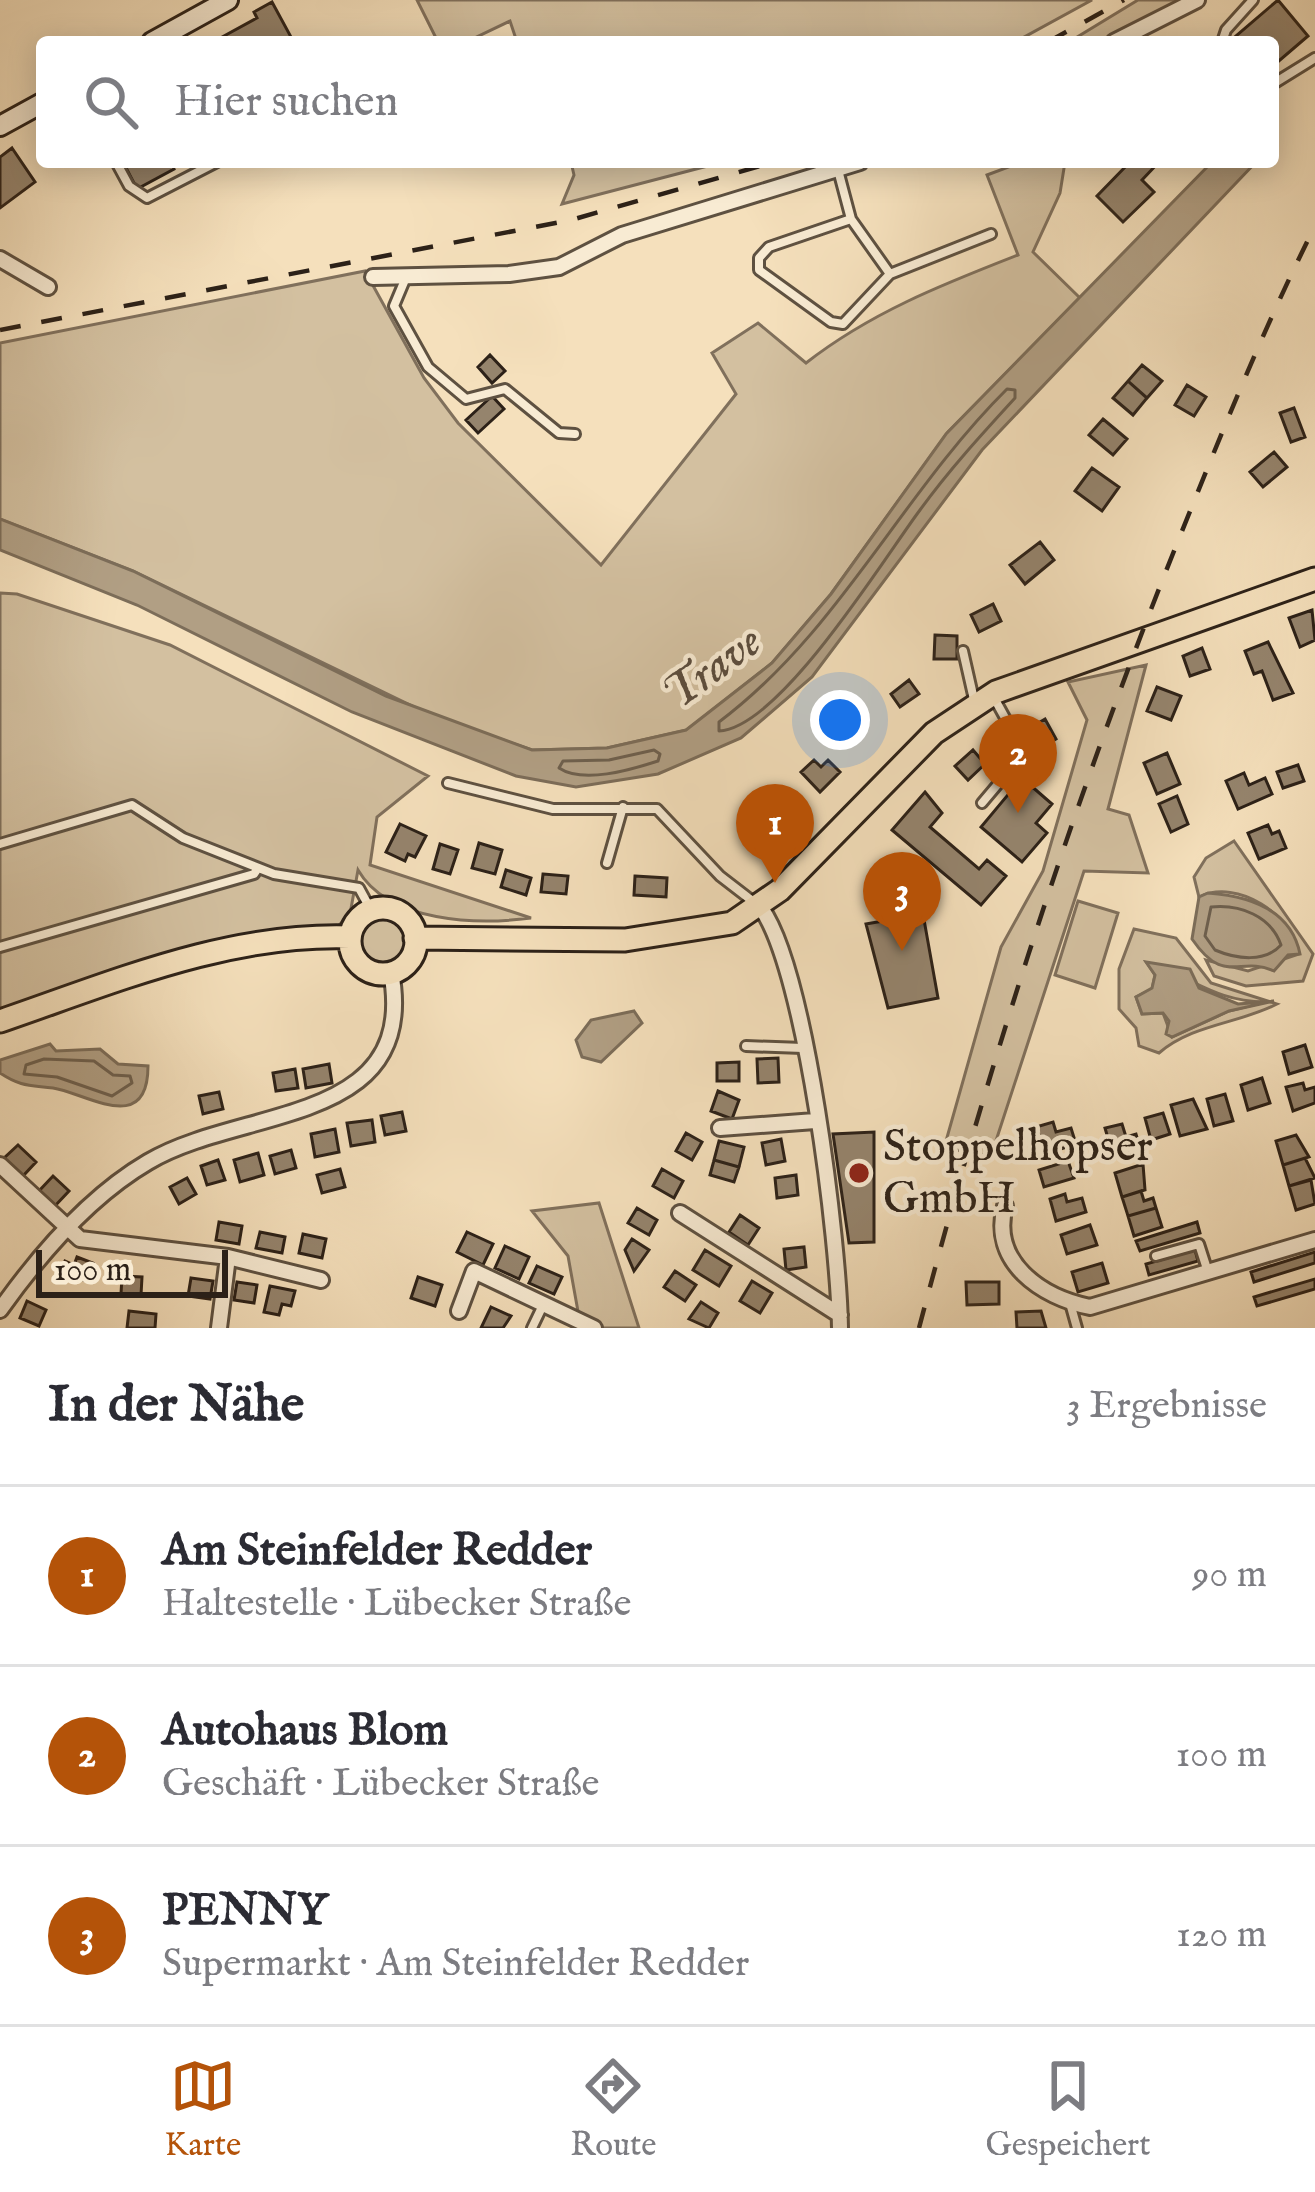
<!DOCTYPE html>
<html lang="de">
<head>
<meta charset="utf-8">
<style>
	:root { --surface:#fff; --page:#f2f2f3; --text:#2b2b33; --muted:#7c7c81; --line:#e1e1e2; --accent:#b45309 }
	body { margin:0; font-family:"IM FELL English",serif; background:var(--page); color:var(--text) }
	.scale { position:absolute; left:36px; bottom:30px; width:192px; box-sizing:border-box; padding-left:12px; border:6px solid #2c2118; border-top:0; font-size:33px; line-height:42px; white-space:nowrap; color:#2c2118; -webkit-text-stroke:9px #f8ebd3; paint-order:stroke }
	.you { position:absolute; left:840px; top:720px; width:42px; height:42px; margin:-30px; border:9px solid #fff; border-radius:50%; background:#1a73e8; box-shadow:0 0 0 18px #1a73e833 }
	.badge { display:grid; place-items:center; width:78px; height:78px; border-radius:50%; background:var(--accent); color:#fff; font-size:39px; font-weight:700 }
	.pin { position:absolute; translate:-50% -99px; filter:drop-shadow(0 3px 6px #0008) }
	.pin::after { content:''; position:absolute; top:63px; width:42px; height:36px; background:inherit; clip-path:polygon(0 0,100% 0,50% 100%) }
	.list { margin:0; padding:0; list-style:none }
	h2 { display:flex; justify-content:space-between; align-items:center; height:156px; margin:0; padding:0 48px; font-size:51px }
	h2 small { font-size:39px; font-weight:400; color:var(--muted) }
	.list li { display:grid; grid-template-columns:78px 1fr auto; gap:36px; align-items:center; box-sizing:border-box; height:180px; padding:0 48px; border-top:3px solid var(--line) }
	.list b { display:block; font-size:45px; white-space:nowrap }
	.list p { margin:0; font-size:39px; white-space:nowrap; color:var(--muted) }
	.list em { font-size:39px; font-style:normal; color:var(--muted) }
	.icon { flex:none; width:66px; height:66px; fill:none; stroke:currentColor; stroke-width:2; stroke-linecap:round; stroke-linejoin:round }
	.map { position:relative; flex:none; width:1315px; height:1328px; overflow:hidden }
	.search { position:absolute; background:var(--surface); box-shadow:0 6px 30px #0003; left:36px; right:36px; top:36px; height:132px; display:flex; align-items:center; gap:30px; box-sizing:border-box; padding:0 42px; border-radius:12px; color:var(--muted); font-size:45px }
	.sheet { height:696px; background:var(--surface) }
	nav { display:flex; justify-content:space-around; align-items:center; box-sizing:border-box; height:168px; border-top:3px solid var(--line); background:var(--surface); font-size:33px; color:var(--muted) }
	nav a { display:grid; justify-items:center; gap:6px }
	nav .on { color:var(--accent) }
	.map>svg:first-child { display:block }
	.green { fill:#d3c0a0; stroke:#80705c; stroke-width:3; fill-rule:evenodd }
	.water { fill:#b19f84; stroke:#7c6d59; stroke-width:3 }
	.lines { fill:none; stroke-linecap:round; stroke-linejoin:round }
	.shore { stroke:#6e604e; stroke-width:3 }
	.building { fill:#95846d; stroke:#2c2118; stroke-width:3 }
	.lane-casing { stroke:#5e5141; stroke-width:14 }
	.street-casing { stroke:#5e5141; stroke-width:20 }
	.secondary-casing { stroke:#2c2118; stroke-width:24 }
	.primary-casing { stroke:#2c2118; stroke-width:27 }
	.lane { stroke:#f8ebd3; stroke-width:8 }
	.street { stroke:#f8ebd3; stroke-width:14 }
	.secondary { stroke:#f8ebd3; stroke-width:18 }
	.primary { stroke:#f5e0bc; stroke-width:21 }
	.rail { stroke:#2c2118; stroke-width:4.5; stroke-dasharray:21 21; stroke-linecap:butt }
	.poi-dot { fill:#8f2418; stroke:#f8ebd3; stroke-width:4.5 }
	.labels { text-anchor:middle; dominant-baseline:central; stroke-width:9; stroke-linejoin:round; paint-order:stroke }
	.poi-label { font-size:45px; fill:#2c2118; stroke:#f8ebd3; text-anchor:start }
	.water-label { font-size:48px; font-style:italic; fill:#5b4d3e; stroke:#f8ebd3 }
</style>
</head>
<body>
<div class="map">
<svg width="1315" height="1328" viewBox="0 0 1315 1328">
	<rect width="100%" height="100%" fill="#f5e0bc"/>
	<filter id="stains"><feTurbulence type="fractalNoise" baseFrequency=".00167" numOctaves="4"/><feColorMatrix values="0 0 0 0 .2 0 0 0 0 .09 0 0 0 0 .02 0 0 0 .5 -.17"/></filter>
	<radialGradient id="worn" r=".72"><stop offset=".6" stop-color="#630" stop-opacity="0"/><stop offset="1" stop-color="#630" stop-opacity=".3"/></radialGradient>
	<path class="green" d="M417 0H1092L1015 42H517L510 21 466 42H438Z
		M1138 0H1186L1099 42H1069Z
		M571 162H723L562 204 574 175Z
		M1022 162H1065L1060 193 1033 252 1080 298 948 432 831 594 772 663 687 730 607 748 532 750 433 716 133 571 0 519V343L365 271 424 378 458 423 601 565 736 394 712 353 758 323 806 363C870 313 941 285 1018 255L987 175Z
		M0 593 17 594 170 645 428 776 377 817 370 865 531 918C478 925 389 923 358 870L350 914 338 926 289 930 0 1013Z
		M1146 665 1108 809 1129 815 1148 873 1084 871 991 1156 944 1148 1001 947 1043 871 1087 720 1068 682Z
		M1234 841 1313 954 1303 981 1246 986 1214 976 1206 960 1248 971 1299 954C1292 915 1238 878 1199 897L1194 877 1206 858Z
		M1078 901 1118 913 1095 988 1055 975Z
		M357 940a25 25 0 1 1 50 0a25 25 0 1 1-50 0Z
		M1134 929 1176 938 1211 983 1277 1004C1238 1024 1193 1024 1159 1053L1139 1046 1136 1028 1119 1009V969ZM1147 963C1195 978 1213 1001 1265 1002L1229 1011 1172 1037 1163 1013 1142 1014 1136 997 1152 989 1155 975Z
		M599 1203 639 1328H581L568 1256 532 1211Z"/>
	<path class="water" d="M1212 162H1256L982 450 812 677 741 738 658 774 576 787 516 776 352 712 137 605 0 550V519L133 571 386 696 532 750 607 748 686 730 772 663 831 594 946 434Z
		M1208 893C1249 896 1291 909 1300 954L1288 955 1274 971C1239 955 1225 987 1192 939L1199 897Z
		M1146 962 1190 969 1199 988 1238 1004 1274 1001 1229 1011 1172 1037 1166 1034 1169 1021 1163 1013 1142 1014 1136 997 1152 988 1155 975Z
		M634 1011 642 1023 601 1062 582 1057 576 1040 591 1020Z
		M50 1044 56 1051 100 1049 118 1064 148 1066C148 1137 86 1093 53 1088 30 1085 21 1087 0 1073V1060Z"/>
	<g class="lines">
		<path class="shore" d="M1007 389 1015 390V398C982 434 949 470 920 510 884 558 780 728 719 731V722C839 632 902 493 1007 389Z
			M654 750 660 754 658 761C630 770 583 784 559 768L563 761 609 760Z
			M1211 907C1240 904 1271 916 1281 945 1265 963 1236 959 1215 950L1205 936Z
			M44 1059 94 1061 113 1075 130 1076 132 1083 112 1096 57 1077 24 1074 26 1065Z"/>
	</g>
	<path class="building" d="M1278 0 1308 36 1273 66V42L1230 41Z
		M272 2 291 37 281 42H213L257 18 254 12Z
		M12 148 35 182 0 208V157Z
		M123 162H171L174 169 137 189Z
		M1130 162H1159L1142 180 1154 192 1123 222 1097 196Z
		M490 355 505 371 492 383 478 367Z
		M1142 365 1162 381 1147 398 1128 381Z
		M1128 381 1147 398 1133 415 1113 398Z
		M1187 385 1206 397 1194 416 1175 405Z
		M492 396 504 409 478 433 466 420Z
		M1294 408 1305 437 1291 442 1280 413Z
		M1103 419 1127 439 1113 455 1089 435Z
		M1274 452 1287 467 1263 487 1250 472Z
		M1092 468 1119 487 1102 511 1075 491Z
		M1040 542 1054 560 1025 584 1010 565Z
		M993 604 1001 621 979 632 971 615Z
		M1312 610 1315 640 1300 647 1289 618Z
		M935 635 957 636V659H934Z
		M1268 642 1293 693 1273 700 1262 671 1254 674 1245 651Z
		M1202 648 1210 669 1190 676 1183 656Z
		M909 680 919 694 900 707 891 694Z
		M1157 687 1181 696 1171 720 1147 711Z
		M1045 719 1056 739 1035 752 1023 732Z
		M973 750 985 764 968 780 955 766Z
		M1167 753 1180 784 1157 794 1144 763Z
		M814 760 821 767 828 760 840 772 820 792 801 772Z
		M1298 765 1304 781 1283 788 1277 772Z
		M1244 773 1249 785 1265 778 1272 794 1238 809 1226 781Z
		M1022 778 1052 804 1036 823 1047 833 1022 862 981 827Z
		M925 792 942 813 930 827 979 869 987 860 1006 876 981 905 892 830Z
		M1177 796 1188 824 1171 832 1159 804Z
		M400 824 426 836 415 857 408 854 405 861 386 852Z
		M1268 825 1272 834 1279 831 1286 848 1259 859 1248 833Z
		M479 843 502 850 495 874 472 868Z
		M440 844 458 850 450 874 433 869Z
		M506 870 531 878 526 895 501 887Z
		M543 874 568 876 566 894 541 892Z
		M635 876 667 878 666 897 634 895Z
		M923 914 938 998 888 1008 866 924Z
		M1305 1045 1312 1067 1289 1074 1283 1052Z
		M778 1058 779 1082 758 1083 757 1059Z
		M739 1062V1081H717V1063Z
		M329 1064 332 1083 306 1088 303 1069Z
		M295 1069 298 1088 276 1091 273 1073Z
		M1262 1078 1270 1103 1248 1110 1241 1085Z
		M1303 1083 1305 1090 1315 1087V1103L1293 1111 1286 1087Z
		M718 1091 739 1100 732 1119 711 1111Z
		M219 1092 223 1109 203 1114 199 1096Z
		M1225 1094 1233 1121 1214 1126 1207 1099Z
		M1193 1099 1207 1129 1180 1136 1171 1105Z
		M402 1112 406 1131 385 1135 381 1116Z
		M1163 1113 1170 1134 1151 1140 1145 1118Z
		M372 1120 375 1142 351 1146 347 1123Z
		M1053 1122 1056 1132 1071 1128 1076 1144 1045 1154 1036 1127Z
		M1122 1124 1126 1137 1136 1134 1141 1151 1114 1159 1105 1128Z
		M335 1129 339 1152 315 1157 311 1134Z
		M874 1132V1242L849 1243 833 1134Z
		M686 1133 702 1142 692 1160 676 1151Z
		M1296 1135 1309 1157 1283 1165 1276 1141Z
		M781 1139 785 1161 766 1165 762 1143Z
		M719 1141 744 1147 739 1167 714 1160Z
		M18 1145 36 1162 22 1177 3 1159Z
		M291 1150 296 1168 275 1174 270 1156Z
		M258 1153 264 1175 240 1182 234 1160Z
		M1305 1158 1315 1178 1289 1186 1283 1165Z
		M218 1160 225 1180 207 1185 201 1166Z
		M714 1160 739 1167 734 1182 710 1175Z
		M1068 1161 1074 1178 1044 1187 1039 1170Z
		M1143 1164 1145 1190 1122 1197 1115 1173Z
		M340 1169 345 1187 322 1193 317 1175Z
		M662 1169 683 1181 674 1198 653 1186Z
		M796 1175 798 1195 777 1198 775 1178Z
		M53 1176 69 1191 54 1207 38 1192Z
		M187 1178 196 1194 179 1204 170 1187Z
		M1311 1180 1315 1204 1296 1210 1289 1186Z
		M1141 1191 1144 1201 1153 1198 1156 1208 1128 1216 1122 1197Z
		M1065 1194 1067 1202 1082 1198 1086 1212 1056 1221 1050 1199Z
		M637 1208 657 1220 649 1235 628 1223Z
		M1156 1208 1162 1227 1134 1236 1128 1216Z
		M740 1215 759 1228 748 1245 729 1232Z
		M219 1222 242 1226 239 1244 216 1240Z
		M1197 1222 1200 1233 1140 1251 1136 1241Z
		M1090 1225 1097 1245 1067 1254 1061 1235Z
		M260 1232 285 1237 282 1253 256 1248Z
		M467 1232 493 1244 483 1265 457 1252Z
		M303 1234 326 1239 322 1258 299 1253Z
		M632 1239 649 1250 634 1271 625 1250Z
		M505 1246 529 1257 519 1279 495 1268Z
		M804 1247 806 1267 786 1270 784 1249Z
		M705 1250 731 1266 719 1286 693 1270Z
		M1195 1250 1198 1261 1149 1275 1146 1264Z
		M1315 1252V1263L1254 1282 1251 1272Z
		M77 1257 93 1263 86 1281 61 1271 65 1261 74 1265Z
		M1102 1263 1108 1283 1078 1292 1072 1272Z
		M537 1266 562 1277 554 1294 529 1283Z
		M675 1271 696 1285 685 1301 664 1287Z
		M122 1276 142 1277 141 1295 121 1294Z
		M418 1277 442 1285 435 1306 411 1298Z
		M191 1278 213 1281 210 1299 188 1296Z
		M1315 1279V1289L1257 1306 1254 1297Z
		M752 1281 772 1293 760 1313 740 1301Z
		M237 1282 257 1285 254 1303 234 1300Z
		M966 1282H999V1304L967 1305Z
		M270 1286 295 1291 291 1306 282 1304 279 1315 264 1312Z
		M27 1301 46 1310 39 1326 20 1318Z
		M701 1302 718 1313 709 1328 689 1319Z
		M491 1307 511 1316 503 1328H481Z
		M129 1311 156 1314 155 1328H127Z
		M1041 1311 1046 1328H1017L1016 1312Z"/>
	<g class="lines">
		<defs>
			<path id="lane" d="M1222 42 1226 30 1253 0
				M1273 84 1315 58
				M116 162 129 186 147 198 217 162
				M838 170 851 219 890 274
				M851 219 769 247 759 258V270L831 322 843 324 890 274 991 234
				M407 275 394 306 428 367 466 399 505 389 559 433 575 434
				M963 651 975 704
				M448 783 553 809H657L720 876 755 903
				M982 803 1009 771 1019 743 993 696
				M0 844 132 805 183 838 274 874 359 888 371 910
				M607 863 623 807
				M0 947 254 874 258 868
				M746 1046 803 1048
				M1156 1256 1199 1244 1208 1272
				M1070 1303 1077 1328
				M532 1328 544 1303"/>
			<path id="street" d="M1114 42 1197 0
				M0 259 48 287
				M373 277 509 274 559 267 622 235 860 162
				M761 908C806 970 839 1244 840 1328
				M720 1128 815 1121
				M0 1165 80 1239 228 1257 219 1328
				M1005 1206C990 1262 1041 1297 1090 1307L1315 1240
				M680 1213 840 1315
				M228 1257 321 1280
				M0 1310C39 1255 90 1196 148 1162 242 1106 420 1127 391 972
				M459 1311 474 1271 594 1328"/>
			<path id="secondary" d="M152 42 228 0
				M0 126 42 103"/>
			<path id="primary" d="M350 941a33 33 0 1 1 66 0a33 33 0 1 1-66 0Z
				M415 938 625 940 732 923 780 890 934 733 996 692 1315 579
				M0 1021C114 982 227 933 350 937"/>
		</defs>
		<use href="#lane" class="lane-casing"/>
		<use href="#street" class="street-casing"/>
		<use href="#secondary" class="secondary-casing"/>
		<use href="#primary" class="primary-casing"/>
		<use href="#lane" class="lane"/>
		<use href="#street" class="street"/>
		<use href="#secondary" class="secondary"/>
		<use href="#primary" class="primary"/>
		<path class="rail" d="M1048 42 1124 0
			M0 330 571 220 774 162
			M919 1328C989 1063 1072 806 1174 551 1218 442 1262 331 1315 226"/>
	</g>
	<circle class="poi-dot" cx="859" cy="1173" r="12"/>
	<g class="labels">
		<g class="poi-label">
			<text x="883" y="1147">Stoppelhopser<tspan x="883" dy="52">GmbH</tspan></text>
		</g>
		<g class="water-label">
			<text transform="translate(713 669) rotate(-36)">Trave</text>
		</g>
	</g>
	<rect width="100%" height="100%" filter="url(#stains)"/>
	<rect width="100%" height="100%" fill="url(#worn)"/>
</svg>
<div class="scale">100 m</div>
<div class="you"></div>
<div class="pin badge" style="left:775px;top:883px">1</div>
<div class="pin badge" style="left:1018px;top:813px">2</div>
<div class="pin badge" style="left:902px;top:951px">3</div>
<div class="search"><svg class="icon" aria-label="search" viewBox="0 0 24 24"><circle cx="10" cy="10" r="6"/><path d="M15 15l6 6"/></svg>Hier suchen</div>
</div>
<section class="sheet">
<h2>In der Nähe<small>3 Ergebnisse</small></h2>
<ul class="list">
<li><span class="badge">1</span><div><b>Am Steinfelder Redder</b><p>Haltestelle · Lübecker Straße</p></div><em>90 m</em></li>
<li><span class="badge">2</span><div><b>Autohaus Blom</b><p>Geschäft · Lübecker Straße</p></div><em>100 m</em></li>
<li><span class="badge">3</span><div><b>PENNY</b><p>Supermarkt · Am Steinfelder Redder</p></div><em>120 m</em></li>
</ul>
</section>
<nav>
<a class="on"><svg class="icon" aria-label="map" viewBox="0 0 24 24"><path d="M3 6l6-2 6 2 6-2v14l-6 2-6-2-6 2zM9 4v14M15 6v14"/></svg>Karte</a>
<a><svg class="icon" aria-label="directions" viewBox="0 0 24 24"><path d="M12 3l9 9-9 9-9-9zM9 14v-3h6M13 9l2 2-2 2"/></svg>Route</a>
<a><svg class="icon" aria-label="saved" viewBox="0 0 24 24"><path d="M7 4h10v16l-5-4-5 4z"/></svg>Gespeichert</a>
</nav>
</body>
</html>
